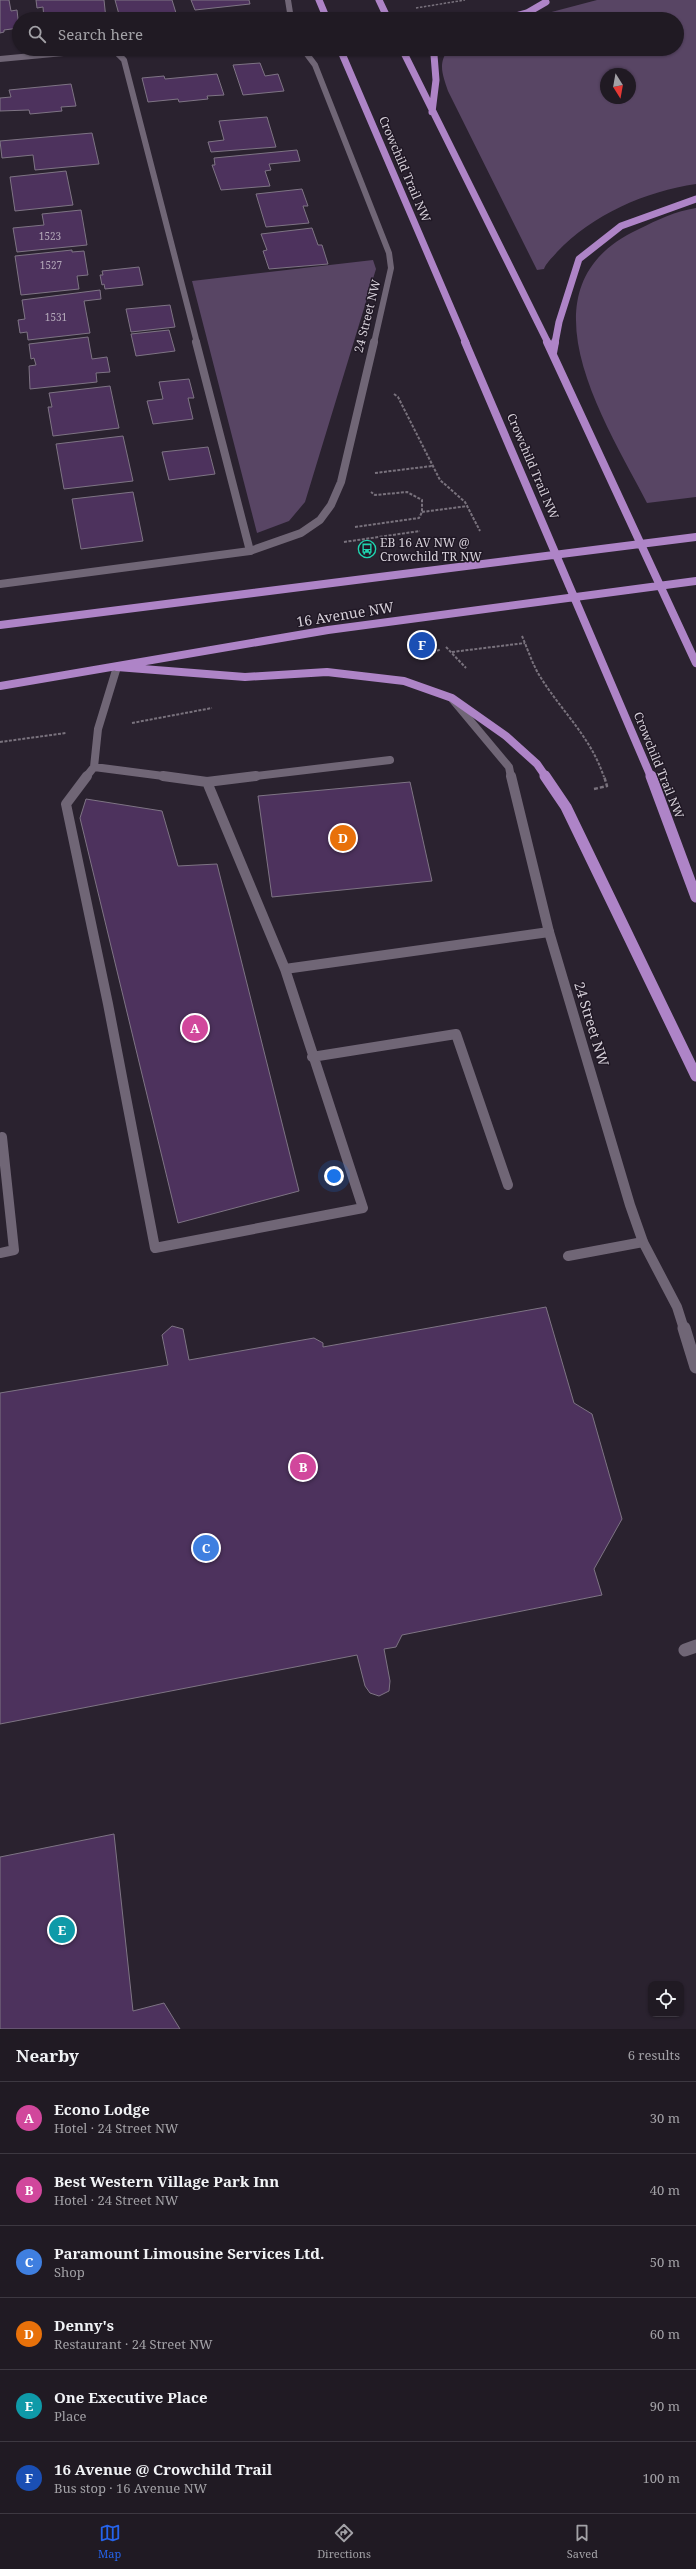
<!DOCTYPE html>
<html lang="en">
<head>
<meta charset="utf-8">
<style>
	:root { --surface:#201a23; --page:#28232b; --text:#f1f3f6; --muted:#a2a1a6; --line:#3d3841; --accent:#2563eb }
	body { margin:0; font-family:"Noto Serif",serif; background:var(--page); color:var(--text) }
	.controls { position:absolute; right:12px; bottom:12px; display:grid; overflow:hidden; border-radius:8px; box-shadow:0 1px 3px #0004 }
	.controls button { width:36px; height:36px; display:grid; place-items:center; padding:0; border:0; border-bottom:1px solid var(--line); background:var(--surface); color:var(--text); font:20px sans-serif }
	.compass { position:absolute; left:600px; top:68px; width:36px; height:36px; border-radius:50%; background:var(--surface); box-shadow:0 1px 3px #0004; rotate:169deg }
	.you { position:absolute; left:334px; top:1176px; width:14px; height:14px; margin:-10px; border:3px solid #fff; border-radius:50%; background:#1a73e8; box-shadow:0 0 0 6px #1a73e833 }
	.badge { display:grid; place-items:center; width:26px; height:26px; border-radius:50%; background:var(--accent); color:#fff; font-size:13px; font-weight:700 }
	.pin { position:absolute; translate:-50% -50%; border:2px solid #fff; box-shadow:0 1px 4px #0006 }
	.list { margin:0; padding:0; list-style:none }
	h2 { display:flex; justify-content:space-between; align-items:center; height:52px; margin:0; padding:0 16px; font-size:17px }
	h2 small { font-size:13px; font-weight:400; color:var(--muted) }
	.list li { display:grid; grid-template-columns:26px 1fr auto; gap:12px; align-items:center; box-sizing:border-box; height:72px; padding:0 16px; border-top:1px solid var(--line) }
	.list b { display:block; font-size:15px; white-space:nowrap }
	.list p { margin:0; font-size:13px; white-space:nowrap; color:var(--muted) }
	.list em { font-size:13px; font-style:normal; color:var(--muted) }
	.icon { flex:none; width:22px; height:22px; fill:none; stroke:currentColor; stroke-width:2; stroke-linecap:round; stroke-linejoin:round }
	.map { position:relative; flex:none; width:696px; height:2029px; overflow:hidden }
	.search { position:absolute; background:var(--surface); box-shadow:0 1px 3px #0004; left:12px; right:12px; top:12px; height:44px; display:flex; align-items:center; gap:10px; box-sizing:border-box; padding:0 14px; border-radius:22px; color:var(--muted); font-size:15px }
	.sheet { height:484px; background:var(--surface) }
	nav { display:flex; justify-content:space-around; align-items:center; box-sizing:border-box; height:56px; border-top:1px solid var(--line); background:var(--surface); font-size:11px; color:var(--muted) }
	nav a { display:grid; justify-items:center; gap:2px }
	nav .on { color:var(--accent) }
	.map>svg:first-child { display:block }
	.green { fill:#584564; fill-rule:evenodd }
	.building { fill:#4d325d; stroke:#7e7484 }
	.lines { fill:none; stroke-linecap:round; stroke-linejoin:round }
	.path-far2 { stroke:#79727d; stroke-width:1.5; stroke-dasharray:2.5 1.5; stroke-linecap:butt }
	.path-far1 { stroke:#79727d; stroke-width:2; stroke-dasharray:3 1.5; stroke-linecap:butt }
	.path { stroke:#79727d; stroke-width:2.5; stroke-dasharray:4 2; stroke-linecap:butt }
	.service-far3 { stroke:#706676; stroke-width:6 }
	.service-far2 { stroke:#706676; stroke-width:8 }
	.service-far1 { stroke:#706676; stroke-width:10 }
	.service { stroke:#706676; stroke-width:13 }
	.minor-far3 { stroke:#706676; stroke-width:6 }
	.minor-far2 { stroke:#706676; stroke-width:8 }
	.minor-far1 { stroke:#706676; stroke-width:10 }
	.minor { stroke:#706676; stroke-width:13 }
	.trunk-far2 { stroke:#ae84c7; stroke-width:7 }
	.trunk-far1 { stroke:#ae84c7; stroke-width:8 }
	.trunk { stroke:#ae84c7; stroke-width:11 }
	.labels { text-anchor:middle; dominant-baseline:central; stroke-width:3; stroke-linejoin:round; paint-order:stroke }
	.far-number-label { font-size:10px; fill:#b3a8b9 }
	.far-street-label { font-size:12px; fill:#d5cfd8; stroke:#201825 }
	.far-poi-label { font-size:12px; fill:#d5cfd8; stroke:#201825; text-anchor:start }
	.street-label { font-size:14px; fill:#d5cfd8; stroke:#201825 }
</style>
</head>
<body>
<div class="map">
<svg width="696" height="2029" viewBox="0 0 696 2029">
	<rect width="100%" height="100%" fill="#2a222f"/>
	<path class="green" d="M597 0H696V184C646 191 592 215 557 252 553 257 546 263 544 269L537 270 448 91C443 76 437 63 449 49H677V19H525ZM606 74H630V98H606Z
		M696 208V497L647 503C605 421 515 286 639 229 657 220 676 211 696 208Z
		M373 260 376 269 305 502 289 521 257 533 192 281Z"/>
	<path class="building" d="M0 0H9L11 11 17 10 19 28 4 30V32L0 33Z
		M36 0H104L106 19H44L43 7 37 8Z
		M115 0H172L176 13 120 18Z
		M191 0H249L250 4 195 10Z
		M260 63 265 76 278 74 284 91 243 95 233 65Z
		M217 74 224 95 207 96 208 99 179 102 178 99 148 102 142 78 164 76 165 79Z
		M71 84 76 106 61 107 62 111 30 114 29 110 0 111V98L11 97 9 90Z
		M267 117 276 147 211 152 208 142 224 140 219 121Z
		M92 133 99 164 35 170 33 155 2 158 0 141Z
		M297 150 300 161 269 164 271 170 265 171 270 186 221 190 212 165H215L214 158Z
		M66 171 73 205 15 211 10 177Z
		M302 189 308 206H303L309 223 266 227 256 194Z
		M81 210 87 245 17 252 13 228 44 225 42 214Z
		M312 228 318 245H322L328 264 269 269 263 251 267 250 261 234Z
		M72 250V252L84 251 88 275 77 276 79 289 21 295 15 256Z
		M139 267 143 285 105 289 104 284 102 285 100 275H103L102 271Z
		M100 290 101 299 84 301 90 333 28 340 27 332 20 333 18 320 25 319 22 300Z
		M170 305 175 327 131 332 126 309Z
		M169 330 175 351 136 356 131 334Z
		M88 337 92 359 107 357 110 372 96 373 97 382 30 389 29 366 36 365 34 358 31 359 29 344Z
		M189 379 194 398H188L193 419 153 424 147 401 163 399 159 382Z
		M110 386 119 428 53 436 48 407H52L49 393Z
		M123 436 133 481 64 489 56 444Z
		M208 447 215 474 169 480 162 452Z
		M133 492 143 541 81 549 72 499Z
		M410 782 432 881 272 897 258 796Z
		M86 799 162 811 178 866 217 864 299 1191 178 1223 80 818Z
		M546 1307 574 1403 592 1414 622 1519 594 1569 602 1595 402 1635 396 1647 384 1649 390 1681 389 1691 379 1696 370 1693 365 1686 357 1655 0 1724V1393L168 1365 162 1335 172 1326 183 1329 189 1360 314 1338 323 1343V1347Z
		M114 1834 133 2011 164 2003 180 2029H0V1857Z"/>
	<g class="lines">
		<path class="path-far2" d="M416 8 465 0"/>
		<path class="path-far1" d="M394 394 398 397 440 480 465 502 480 531
			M375 473 432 466
			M422 512 468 506
			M355 527 419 518 422 512V500L407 492 375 495 371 492
			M344 542 420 531
			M522 636C528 650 533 666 541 678 563 713 590 736 604 777
			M446 647 466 668
			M452 652 525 643
			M429 655 441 649
			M132 723 212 708
			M0 742 66 733"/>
		<path class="path" d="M594 789 607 786 604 776"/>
		<path class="service-far3" d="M113 49 124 60 197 343"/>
		<path class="service-far2" d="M196 342 250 551
			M94 767 171 777
			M86 777 94 767 98 729 117 667
			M247 777 390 760"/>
		<path class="service-far1" d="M87 776 66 804 108 1004 155 1248 363 1208 285 969 207 782
			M163 776 207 782 256 776
			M285 969 549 932
			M312 1057 456 1034 508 1185
			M0 1253 14 1250 2 1137
			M568 1256 643 1242"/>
		<path class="service" d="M685 1650 696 1646"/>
		<path class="minor-far3" d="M288 0 291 19
			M303 49 315 65 389 253 391 268 374 343
			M0 59 106 49"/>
		<path class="minor-far2" d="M0 584 250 551 301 533 320 520 331 505 341 482 374 342
			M453 700 509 767 511 777"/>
		<path class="minor-far1" d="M511 776 549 932 630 1205 643 1242 677 1307 684 1329"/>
		<path class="minor" d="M684 1328 696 1367"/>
		<path class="trunk-far2" d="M319 0 327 19
			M379 0 388 19
			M505 19 527 13 546 2
			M340 49 466 343
			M402 49 548 343
			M432 112 436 80 434 55 438 49
			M555 343 559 322 579 259 621 226 696 199"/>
		<path class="trunk-far1" d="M465 342 651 777
			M547 342 696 663
			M553 353 555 342
			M0 625 696 537
			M117 667 245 677 327 672 404 681 452 698 506 736 537 764 546 777
			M0 686 328 630 696 581"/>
		<path class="trunk" d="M545 776 566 807 696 1076
			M651 776 696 897"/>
	</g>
	<defs>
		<symbol id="bus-ring" viewBox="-11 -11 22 22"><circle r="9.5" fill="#201825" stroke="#1fd5b0" stroke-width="1.5"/><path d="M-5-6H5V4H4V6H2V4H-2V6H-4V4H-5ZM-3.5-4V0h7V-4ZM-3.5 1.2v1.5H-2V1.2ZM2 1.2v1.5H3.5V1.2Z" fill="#1fd5b0"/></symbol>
	</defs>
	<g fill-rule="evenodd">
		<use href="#bus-ring" x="357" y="539" width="20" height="20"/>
	</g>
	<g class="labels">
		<g class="far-number-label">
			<text x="50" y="236">1523</text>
			<text x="51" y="265">1527</text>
			<text x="56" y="317">1531</text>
		</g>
		<g class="far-street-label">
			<text transform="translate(405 169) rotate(67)">Crowchild Trail NW</text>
			<text transform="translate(367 316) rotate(-76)">24 Street NW</text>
			<text transform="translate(533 466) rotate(67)">Crowchild Trail NW</text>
			<text transform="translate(659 765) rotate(68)">Crowchild Trail NW</text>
		</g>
		<g class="far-poi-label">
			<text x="380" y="542">EB 16 AV NW @<tspan x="380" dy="14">Crowchild TR NW</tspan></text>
		</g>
		<g class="street-label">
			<text transform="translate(345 614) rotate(-9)">16 Avenue NW</text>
			<text transform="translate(592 1024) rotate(73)">24 Street NW</text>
		</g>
	</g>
</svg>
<div class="controls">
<button><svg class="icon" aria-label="locate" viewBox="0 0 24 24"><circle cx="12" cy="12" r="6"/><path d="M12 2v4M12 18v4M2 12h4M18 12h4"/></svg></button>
</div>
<svg class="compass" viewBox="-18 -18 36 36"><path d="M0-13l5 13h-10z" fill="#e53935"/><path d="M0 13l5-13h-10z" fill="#a2a1a6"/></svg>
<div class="you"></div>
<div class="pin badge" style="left:195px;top:1028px;background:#d1479c">A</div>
<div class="pin badge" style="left:303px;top:1467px;background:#d1479c">B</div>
<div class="pin badge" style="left:206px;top:1548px;background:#3f7fe0">C</div>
<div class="pin badge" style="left:343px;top:838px;background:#e8710a">D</div>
<div class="pin badge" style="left:62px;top:1930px;background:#0f9aa8">E</div>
<div class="pin badge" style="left:422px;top:645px;background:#1a4fb4">F</div>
<div class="search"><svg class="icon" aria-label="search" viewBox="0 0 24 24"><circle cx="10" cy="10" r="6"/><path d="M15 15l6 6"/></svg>Search here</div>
</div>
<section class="sheet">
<h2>Nearby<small>6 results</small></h2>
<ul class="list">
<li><span class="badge" style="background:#d1479c">A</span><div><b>Econo Lodge</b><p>Hotel · 24 Street NW</p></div><em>30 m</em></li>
<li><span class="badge" style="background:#d1479c">B</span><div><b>Best Western Village Park Inn</b><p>Hotel · 24 Street NW</p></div><em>40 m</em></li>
<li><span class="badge" style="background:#3f7fe0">C</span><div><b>Paramount Limousine Services Ltd.</b><p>Shop</p></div><em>50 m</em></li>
<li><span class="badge" style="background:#e8710a">D</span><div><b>Denny's</b><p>Restaurant · 24 Street NW</p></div><em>60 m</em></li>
<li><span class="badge" style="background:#0f9aa8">E</span><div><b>One Executive Place</b><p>Place</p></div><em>90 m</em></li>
<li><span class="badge" style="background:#1a4fb4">F</span><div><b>16 Avenue @ Crowchild Trail</b><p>Bus stop · 16 Avenue NW</p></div><em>100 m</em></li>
</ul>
</section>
<nav>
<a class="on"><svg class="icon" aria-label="map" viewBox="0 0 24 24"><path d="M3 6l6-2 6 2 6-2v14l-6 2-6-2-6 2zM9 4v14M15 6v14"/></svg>Map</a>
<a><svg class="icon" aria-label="directions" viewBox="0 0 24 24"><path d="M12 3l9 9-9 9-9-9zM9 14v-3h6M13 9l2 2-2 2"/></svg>Directions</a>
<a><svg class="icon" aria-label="saved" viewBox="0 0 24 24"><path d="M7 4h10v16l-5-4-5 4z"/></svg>Saved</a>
</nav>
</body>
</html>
